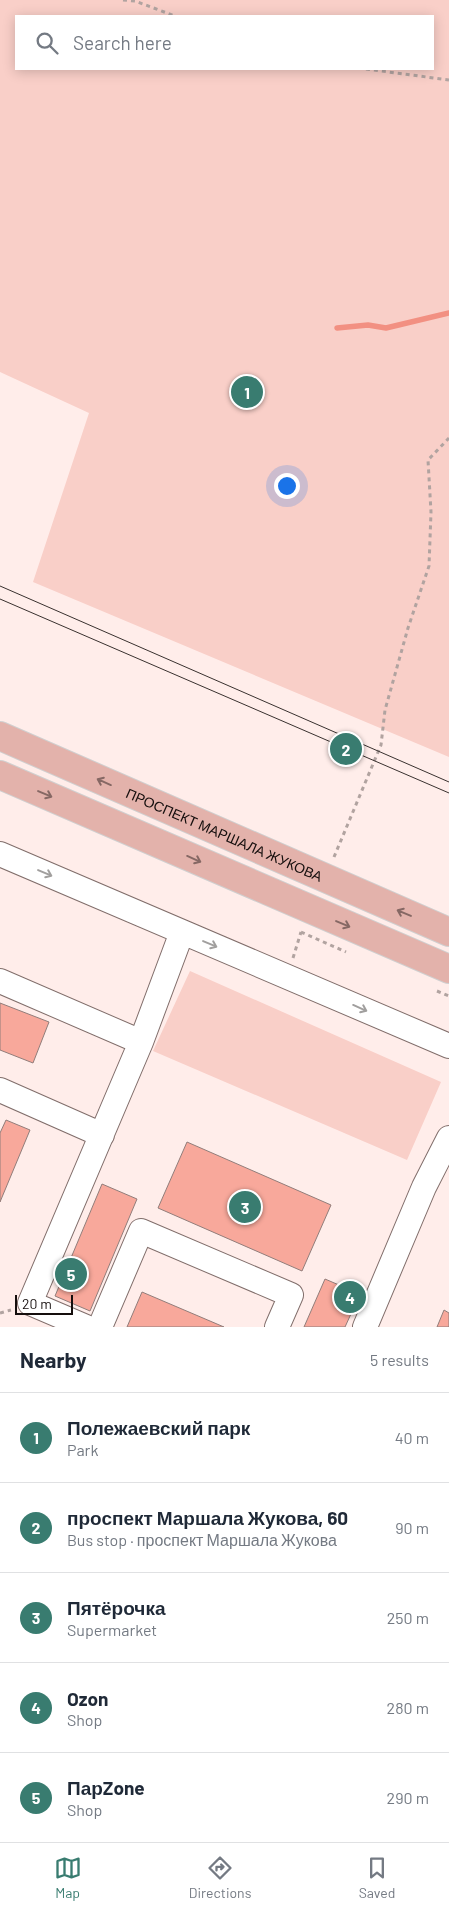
<!DOCTYPE html>
<html lang="en">
<head>
<meta charset="utf-8">
<style>
	:root { --surface:#fff; --page:#f6f6f7; --text:#1f2937; --muted:#747a83; --line:#e0e1e3; --accent:#397c70 }
	body { margin:0; font-family:Barlow,sans-serif; background:var(--page); color:var(--text) }
	.scale { position:absolute; left:15px; bottom:12px; width:58px; box-sizing:border-box; padding-left:5px; border:2px solid #150e0d; border-top:0; font-size:14px; line-height:18px; white-space:nowrap; color:#150e0d; -webkit-text-stroke:4px #fff; paint-order:stroke }
	.you { position:absolute; left:286px; top:485px; width:18px; height:18px; margin:-12px; border:4px solid #fff; border-radius:50%; background:#1a73e8; box-shadow:0 0 0 8px #1a73e833 }
	.badge { display:grid; place-items:center; width:32px; height:32px; border-radius:50%; background:var(--accent); color:#fff; font-size:16px; font-weight:700 }
	.pin { position:absolute; translate:-50% -50%; border:2px solid #fff; box-shadow:0 1px 5px #0006 }
	.list { margin:0; padding:0; list-style:none }
	h2 { display:flex; justify-content:space-between; align-items:center; height:65px; margin:0; padding:0 20px; font-size:21px }
	h2 small { font-size:16px; font-weight:400; color:var(--muted) }
	.list li { display:grid; grid-template-columns:32px 1fr auto; gap:15px; align-items:center; box-sizing:border-box; height:90px; padding:0 20px; border-top:1px solid var(--line) }
	.list b { display:block; font-size:19px; white-space:nowrap }
	.list p { margin:0; font-size:16px; white-space:nowrap; color:var(--muted) }
	.list em { font-size:16px; font-style:normal; color:var(--muted) }
	.icon { flex:none; width:28px; height:28px; fill:none; stroke:currentColor; stroke-width:2; stroke-linecap:round; stroke-linejoin:round }
	.map { position:relative; flex:none; width:449px; height:1327px; overflow:hidden }
	.search { position:absolute; background:var(--surface); box-shadow:0 2px 12px #0003; left:15px; right:15px; top:15px; height:55px; display:flex; align-items:center; gap:12px; box-sizing:border-box; padding:0 18px; border-radius:0px; color:var(--muted); font-size:19px }
	.sheet { height:515px; background:var(--surface) }
	nav { display:flex; justify-content:space-around; align-items:center; box-sizing:border-box; height:70px; border-top:1px solid var(--line); background:var(--surface); font-size:14px; color:var(--muted) }
	nav a { display:grid; justify-items:center; gap:2px }
	nav .on { color:var(--accent) }
	.map>svg:first-child { display:block }
	.green { fill:#f9cfc8; fill-rule:evenodd }
	.lines { fill:none; stroke-linecap:round; stroke-linejoin:round }
	.stream { stroke:#f29082; stroke-width:5.5 }
	.building { fill:#f8a89b; stroke:#917d7a }
	.minor-casing { stroke:#816e6b; stroke-width:26 }
	.major-casing { stroke:#d0cfcf; stroke-width:30 }
	.path { stroke:#b1a3a0; stroke-width:3; stroke-dasharray:4 4; stroke-linecap:butt }
	.minor { stroke:#fff; stroke-width:24 }
	.major { stroke:#e3b2ab; stroke-width:28 }
	.tram { stroke:#39312f; stroke-width:1 }
	.oneway { stroke:#866864 }
	.oneway2 { stroke:#a19f9e }
	.labels { text-anchor:middle; dominant-baseline:central; stroke-width:5; stroke-linejoin:round; paint-order:stroke }
	.street-label { font-size:14px; fill:#150e0d; stroke:#fff }
</style>
</head>
<body>
<div class="map">
<svg width="449" height="1327" viewBox="0 0 449 1327">
	<rect width="100%" height="100%" fill="#ffedea"/>
	<path class="green" d="M0 0H449V757L33 582 89 413 0 372ZM433 16V69H16V16Z
		M190 971 441 1082 407 1160 153 1051Z"/>
	<g class="lines">
		<path class="stream" d="M337 328 368 325 386 328 449 313"/>
	</g>
	<path class="building" d="M0 1003 49 1022 33 1063 0 1050Z
		M6 1120 30 1130 0 1202V1133Z
		M187 1142 331 1205 302 1271 158 1208Z
		M102 1184 137 1199 90 1311 55 1296Z
		M325 1279 360 1294 345 1327H304Z
		M142 1292 224 1327H127Z
		M444 1310 449 1313V1327H437Z"/>
	<g class="lines">
		<defs>
			<path id="minor" d="M0 854 449 1046
				M0 981 141 1042 182 932
				M0 1090 102 1135
				M86 1327 30 1303 141 1042
				M100 1327 141 1231 291 1295 277 1327
				M365 1327 424 1187 449 1138"/>
			<g id="major">
				<path id="s1" d="M0 736 449 932"/>
				<path d="M0 775 449 969"/>
			</g>
		</defs>
		<use href="#minor" class="minor-casing"/>
		<use href="#major" class="major-casing"/>
		<path class="path" d="M123 0 135 1 175 16
			M366 69 449 80
			M334 857 381 745 385 710 408 628 429 566 431 512 428 460 449 438
			M301 932 346 952
			M293 958 301 932
			M437 991 449 996
			M0 1313 11 1310"/>
		<use href="#minor" class="minor"/>
		<use href="#major" class="major"/>
		<path class="tram" d="M0 586 449 782
			M0 599 449 793"/>
	</g>
	<defs><path id="oneway-shaft" d="M-6 0H5M1.5-3L5.5 0L1.5 3" fill="none" stroke-width="1.6" stroke-linecap="round" stroke-linejoin="round" transform="scale(1.25)"/></defs>
	<g class="oneway">
		<use href="#oneway-shaft" transform="translate(104 782) rotate(-156)"/>
		<use href="#oneway-shaft" transform="translate(45 794) rotate(23)"/>
		<use href="#oneway-shaft" transform="translate(194 859) rotate(24)"/>
		<use href="#oneway-shaft" transform="translate(404 913) rotate(-157)"/>
		<use href="#oneway-shaft" transform="translate(343 924) rotate(23)"/>
	</g>
	<g class="oneway2">
		<use href="#oneway-shaft" transform="translate(45 873) rotate(23)"/>
		<use href="#oneway-shaft" transform="translate(210 944) rotate(23)"/>
		<use href="#oneway-shaft" transform="translate(360 1008) rotate(24)"/>
	</g>
	<g class="labels">
		<g class="street-label">
			<text stroke="none"><textPath href="#s1" startOffset="245">ПРОСПЕКТ МАРШАЛА ЖУКОВА</textPath></text>
		</g>
	</g>
</svg>
<div class="scale">20 m</div>
<div class="you"></div>
<div class="pin badge" style="left:247px;top:392px">1</div>
<div class="pin badge" style="left:346px;top:749px">2</div>
<div class="pin badge" style="left:245px;top:1207px">3</div>
<div class="pin badge" style="left:350px;top:1297px">4</div>
<div class="pin badge" style="left:71px;top:1274px">5</div>
<div class="search"><svg class="icon" aria-label="search" viewBox="0 0 24 24"><circle cx="10" cy="10" r="6"/><path d="M15 15l6 6"/></svg>Search here</div>
</div>
<section class="sheet">
<h2>Nearby<small>5 results</small></h2>
<ul class="list">
<li><span class="badge">1</span><div><b>Полежаевский парк</b><p>Park</p></div><em>40 m</em></li>
<li><span class="badge">2</span><div><b>проспект Маршала Жукова, 60</b><p>Bus stop · проспект Маршала Жукова</p></div><em>90 m</em></li>
<li><span class="badge">3</span><div><b>Пятёрочка</b><p>Supermarket</p></div><em>250 m</em></li>
<li><span class="badge">4</span><div><b>Ozon</b><p>Shop</p></div><em>280 m</em></li>
<li><span class="badge">5</span><div><b>ПарZone</b><p>Shop</p></div><em>290 m</em></li>
</ul>
</section>
<nav>
<a class="on"><svg class="icon" aria-label="map" viewBox="0 0 24 24"><path d="M3 6l6-2 6 2 6-2v14l-6 2-6-2-6 2zM9 4v14M15 6v14"/></svg>Map</a>
<a><svg class="icon" aria-label="directions" viewBox="0 0 24 24"><path d="M12 3l9 9-9 9-9-9zM9 14v-3h6M13 9l2 2-2 2"/></svg>Directions</a>
<a><svg class="icon" aria-label="saved" viewBox="0 0 24 24"><path d="M7 4h10v16l-5-4-5 4z"/></svg>Saved</a>
</nav>
</body>
</html>
